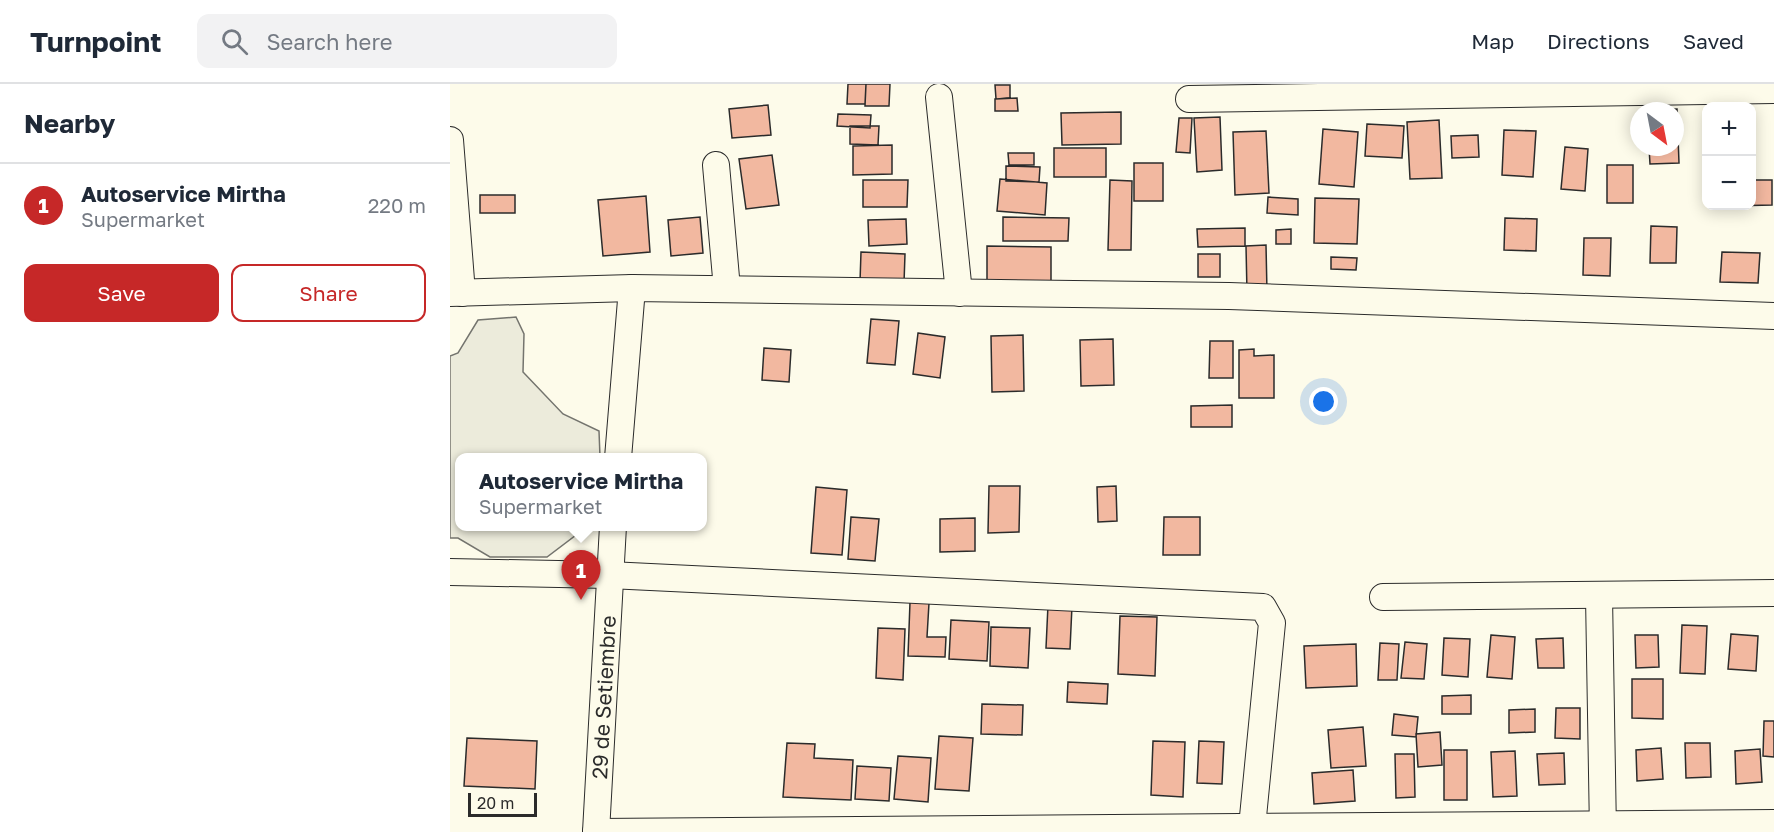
<!DOCTYPE html>
<html lang="en">
<head>
<meta charset="utf-8">
<style>
	:root { --surface:#fff; --page:#f2f2f3; --text:#1f2937; --muted:#747a83; --line:#e0e1e3; --accent:#c62828 }
	body { margin:0; font-family:"Golos Text",sans-serif; background:var(--page); color:var(--text) }
	.controls { position:absolute; right:18px; top:18px; display:grid; overflow:hidden; border-radius:12px; box-shadow:0 3px 15px #0003 }
	.controls button { width:54px; height:54px; display:grid; place-items:center; padding:0; border:0; border-bottom:2px solid var(--line); background:var(--surface); color:var(--text); font:30px sans-serif }
	.compass { position:absolute; left:1180px; top:18px; width:54px; height:54px; border-radius:50%; background:var(--surface); box-shadow:0 3px 15px #0003; rotate:148deg }
	.scale { position:absolute; left:18px; bottom:15px; width:69px; box-sizing:border-box; padding-left:6px; border:3px solid #2b2b2b; border-top:0; font-size:16px; line-height:21px; white-space:nowrap; color:#2b2b2b; -webkit-text-stroke:4px #fdfbea; paint-order:stroke }
	.you { position:absolute; left:874px; top:318px; width:21px; height:21px; margin:-15px; border:4px solid #fff; border-radius:50%; background:#1a73e8; box-shadow:0 0 0 9px #1a73e833 }
	.badge { display:grid; place-items:center; width:39px; height:39px; border-radius:50%; background:var(--accent); color:#fff; font-size:20px; font-weight:700 }
	.pin { position:absolute; translate:-50% -50px; filter:drop-shadow(0 2px 3px #0008) }
	.pin::after { content:''; position:absolute; top:32px; width:21px; height:18px; background:inherit; clip-path:polygon(0 0,100% 0,50% 100%) }
	.popup { position:absolute; left:5px; top:369px; width:252px; height:78px; box-sizing:border-box; display:grid; place-content:center; border-radius:12px; background:var(--surface); filter:drop-shadow(0 2px 4px #0005); font-size:20px; white-space:nowrap; color:var(--muted) }
	.popup b { font-size:22px; color:var(--text) }
	.popup::after { content:''; position:absolute; left:50%; top:100%; margin-left:-12px; border:12px solid transparent; border-top-color:var(--surface) }
	.list { margin:0; padding:0; list-style:none }
	h2 { display:flex; justify-content:space-between; align-items:center; height:78px; margin:0; padding:0 24px; font-size:26px }
	h2 small { font-size:20px; font-weight:400; color:var(--muted) }
	.list li { display:grid; grid-template-columns:39px 1fr auto; gap:18px; align-items:center; box-sizing:border-box; height:84px; padding:0 24px; border-top:2px solid var(--line) }
	.list b { display:block; font-size:22px; white-space:nowrap }
	.list p { margin:0; font-size:20px; white-space:nowrap; color:var(--muted) }
	.list em { font-size:20px; font-style:normal; color:var(--muted) }
	.actions { display:flex; gap:12px; padding:18px 24px }
	.actions a { flex:1; padding:14px 0; border:2px solid var(--accent); border-radius:12px; text-align:center; font-size:21px; color:var(--accent) }
	.actions .main { background:var(--accent); color:#fff }
	.icon { flex:none; width:33px; height:33px; fill:none; stroke:currentColor; stroke-width:2; stroke-linecap:round; stroke-linejoin:round }
	.map { position:relative; flex:none; width:1324px; height:748px; overflow:hidden }
	header { display:flex; align-items:center; gap:36px; box-sizing:border-box; height:84px; padding:0 30px; background:var(--surface); border-bottom:2px solid var(--line) }
	header strong { font-size:28px }
	nav { display:flex; gap:33px; margin-inline-start:auto; font-size:21px }
	.search { width:420px; height:54px; background:var(--page); display:flex; align-items:center; gap:15px; box-sizing:border-box; padding:0 21px; border-radius:12px; color:var(--muted); font-size:22px }
	main { display:flex }
	aside { flex:1; background:var(--surface) }
	.map>svg:first-child { display:block }
	.green { fill:#ecebdb; stroke:#74746e; stroke-width:1.5 }
	.building { fill:#f2b8a0; stroke:#2b2b2b; stroke-width:1.5 }
	.lines { fill:none; stroke-linecap:round; stroke-linejoin:round }
	.minor-casing { stroke:#2b2b2b; stroke-width:28 }
	.minor { stroke:#fdfbea; stroke-width:26 }
	.labels { text-anchor:middle; dominant-baseline:central; stroke-width:4.5; stroke-linejoin:round; paint-order:stroke }
	.street-label { font-size:21px; fill:#2b2b2b; stroke:#fdfbea }
</style>
</head>
<body>
<header>
<strong>Turnpoint</strong>
<div class="search"><svg class="icon" aria-label="search" viewBox="0 0 24 24"><circle cx="10" cy="10" r="6"/><path d="M15 15l6 6"/></svg>Search here</div>
<nav><a>Map</a><a>Directions</a><a>Saved</a></nav>
</header>
<main>
<aside>
<h2>Nearby<small></small></h2>
<ul class="list">
<li><span class="badge">1</span><div><b>Autoservice Mirtha</b><p>Supermarket</p></div><em>220 m</em></li>
</ul>
<div class="actions"><a class="main">Save</a><a>Share</a></div>
</aside>
<div class="map">
<svg width="1324" height="748" viewBox="0 0 1324 748">
	<rect width="100%" height="100%" fill="#fdfbea"/>
	<path class="green" d="M66 233 74 250 73 288 113 330 149 347 150 373 9 374V442L129 443 126 451 97 473H40L8 454H0V272L8 269 28 236Z"/>
	<path class="building" d="M398 0H416L415 20H397Z
		M416 0H440L439 22H415Z
		M545 1H560V14L546 15Z
		M567 14 568 27H545V15Z
		M318 21 321 51 282 54 279 25Z
		M1227 25 1229 79 1200 80 1199 63H1225V27L1198 26Z
		M671 28V60L612 61 611 29Z
		M388 30 421 31 420 44 387 42Z
		M770 33 772 86 747 88 744 34Z
		M729 34H742L740 69 726 68Z
		M989 36 992 94 960 95 957 38Z
		M917 40 954 42 952 74 915 72Z
		M400 42H429L428 61 400 60Z
		M873 45 908 48 904 103 869 100Z
		M1054 46 1086 47 1083 93 1052 91Z
		M816 47 819 109 785 111 783 48Z
		M1028 51 1029 73 1002 74 1001 52Z
		M442 61V90L403 91V62Z
		M1115 63 1138 65 1135 107 1111 105Z
		M604 64H656V93H604Z
		M558 69H584V81H559Z
		M322 71 329 121 296 125 289 75Z
		M684 79H713V117H684Z
		M1157 81H1183V119H1157Z
		M556 82 590 83 589 98 556 97Z
		M550 95 597 99 595 131 547 127Z
		M413 96H458L457 123H413Z
		M660 96 682 97 681 166H658Z
		M1302 96H1322V121L1279 122H1302Z
		M30 111H65V129H30Z
		M196 112 200 168 153 172 148 116Z
		M818 113 848 115V131L817 129Z
		M865 114 909 115 907 160 864 159Z
		M250 133 253 169 221 172 218 136Z
		M553 133 619 134 618 157H553Z
		M1055 134 1087 135 1086 167 1054 166Z
		M456 135 457 160 419 162 418 136Z
		M1201 142 1227 143 1226 179H1200Z
		M795 144V162L748 163 747 145Z
		M841 145V160H826V146Z
		M1134 154H1161L1160 192 1133 191Z
		M816 161 817 208 797 209 796 162Z
		M537 162 601 163V199L537 198Z
		M411 168 455 170 454 199 410 198Z
		M1272 168 1310 169 1308 199 1270 198Z
		M748 170H770V193H748Z
		M881 173 907 174 906 186 881 185Z
		M421 235 449 237 445 281 417 279Z
		M468 249 495 253 490 294 463 290Z
		M573 251 574 307 542 308 541 252Z
		M663 255 664 301 631 302 630 256Z
		M760 257H783V294H759Z
		M314 264 341 266 339 298 312 296Z
		M804 265V272L824 271V314H789V266Z
		M782 321V343H741V322Z
		M539 402H570L569 448 538 449Z
		M666 402 667 437 648 438 647 403Z
		M366 403 397 406 392 471 361 469Z
		M401 433 429 435 425 477 398 475Z
		M714 433H750V471H713Z
		M525 434V467L490 468V435Z
		M460 518 479 519 477 553H496L495 573 458 572Z
		M598 521 622 522 620 565 596 564Z
		M670 532 707 533 705 592 668 590Z
		M501 536 539 538 537 577 499 575Z
		M1232 541 1257 542 1255 590 1230 589Z
		M541 543 580 544 578 584 540 582Z
		M428 544 455 545 453 596 426 594Z
		M1281 550 1308 552 1306 587 1278 585Z
		M1041 551 1065 553 1062 595 1037 593Z
		M1185 551H1208L1209 583 1186 584Z
		M994 554 1020 555 1018 593 992 591Z
		M1113 554 1114 584H1088L1086 555Z
		M955 558 977 560 974 595 951 594Z
		M930 559 949 560 947 596H928Z
		M906 560 907 602 856 604 854 562Z
		M1182 595H1213V635L1182 634Z
		M618 598 658 600 657 620 617 618Z
		M1021 611V630H992V612Z
		M532 620 573 621 572 651 531 650Z
		M1106 624H1130V655L1105 654Z
		M1085 625V648L1059 649V626Z
		M944 630 968 633 966 653 942 651Z
		M1314 637H1324V673L1313 672Z
		M913 643 916 682 881 684 878 646Z
		M990 648 992 681 968 683 966 650Z
		M489 652 523 654 519 707 485 705Z
		M17 654 87 657 85 705 14 702Z
		M703 657 735 658 733 713 701 711Z
		M749 657 774 658 772 700 747 699Z
		M337 659 365 660 364 674 403 676 401 716 333 713Z
		M1235 659H1260L1261 693 1236 694Z
		M1211 664 1213 695 1187 697 1186 666Z
		M1310 665 1312 698 1286 700 1285 667Z
		M994 666H1017V716H994Z
		M1065 667 1067 712 1043 713 1041 668Z
		M1114 669 1115 700 1089 701 1087 670Z
		M945 670H964L965 713 946 714Z
		M448 672 481 674 478 718 444 715Z
		M407 682 441 684 439 717 405 715Z
		M903 686 905 717 864 720 862 689Z"/>
	<g class="lines">
		<defs>
			<g id="minor">
				<path d="M489 13 509 209"/>
				<path d="M739 15 1324 6"/>
				<path d="M0 56 12 209"/>
				<path d="M266 81 277 205"/>
				<path d="M0 209 182 204 779 212 1324 232"/>
				<path d="M168 374 182 204"/>
				<path d="M0 488 159 491 813 523 822 539 802 743"/>
				<path d="M1149 512 1153 748"/>
				<path d="M933 513 1324 509"/>
				<path d="M146 748 1324 739"/>
				<path id="s1" d="M146 748 163 442"/>
			</g>
		</defs>
		<use href="#minor" class="minor-casing"/>
		<use href="#minor" class="minor"/>
	</g>
	<g class="labels">
		<g class="street-label">
			<text stroke="none"><textPath href="#s1" startOffset="135">29 de Setiembre</textPath></text>
		</g>
	</g>
</svg>
<div class="controls">
<button>+</button>
<button>−</button>
</div>
<svg class="compass" viewBox="-18 -18 36 36"><path d="M0-13l5 13h-10z" fill="#e53935"/><path d="M0 13l5-13h-10z" fill="#747a83"/></svg>
<div class="scale">20 m</div>
<div class="you"></div>
<div class="pin badge" style="left:131px;top:516px">1</div>
<div class="popup"><b>Autoservice Mirtha</b>Supermarket</div>
</div>
</main>
</body>
</html>
